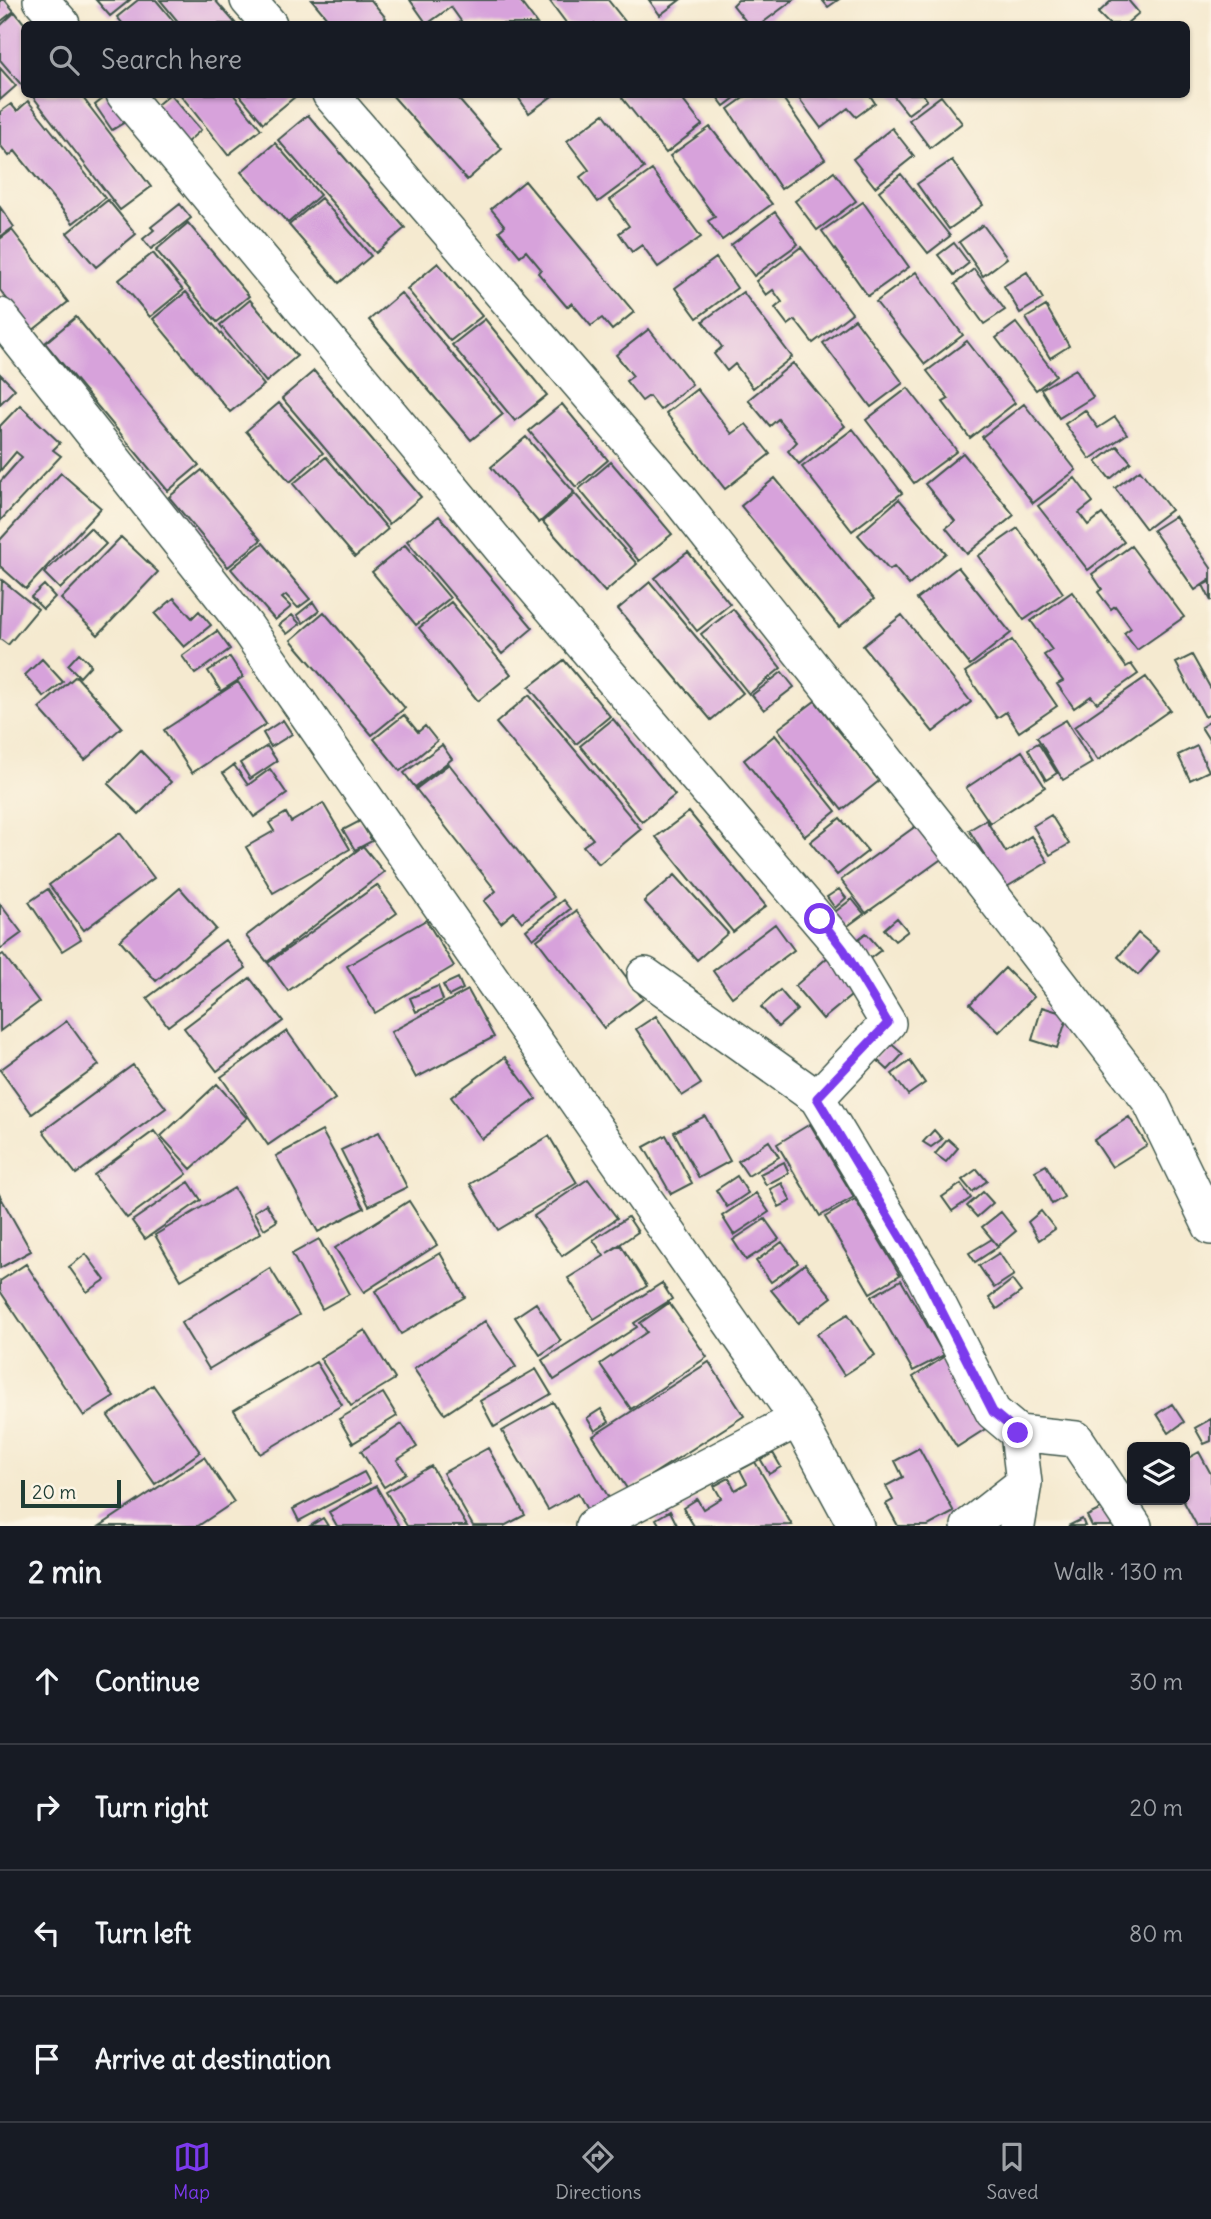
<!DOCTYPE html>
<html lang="en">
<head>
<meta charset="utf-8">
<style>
	:root { --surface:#171b24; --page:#242831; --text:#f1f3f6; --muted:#9ea1a6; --line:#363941; --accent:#7c3aed }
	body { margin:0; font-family:Delius,sans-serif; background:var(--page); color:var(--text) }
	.controls { position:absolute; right:21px; bottom:21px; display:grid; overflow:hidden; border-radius:10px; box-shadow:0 2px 5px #0004 }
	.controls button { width:63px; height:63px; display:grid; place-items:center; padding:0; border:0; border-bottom:2px solid var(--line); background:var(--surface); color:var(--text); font:35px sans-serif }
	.scale { position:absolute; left:21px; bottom:18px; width:100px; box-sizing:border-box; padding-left:7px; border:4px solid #1f3d34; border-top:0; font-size:19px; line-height:24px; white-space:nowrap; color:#1f3d34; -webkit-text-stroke:5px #fcf5e5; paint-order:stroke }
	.stop { position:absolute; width:21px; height:21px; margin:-16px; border:5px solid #7c3aed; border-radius:50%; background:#fff }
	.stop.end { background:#7c3aed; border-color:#fff; box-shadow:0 2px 7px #0008 }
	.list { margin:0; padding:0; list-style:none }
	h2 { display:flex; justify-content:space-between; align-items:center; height:91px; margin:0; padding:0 28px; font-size:30px }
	h2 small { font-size:23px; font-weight:400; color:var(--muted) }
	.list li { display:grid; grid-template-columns:46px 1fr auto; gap:21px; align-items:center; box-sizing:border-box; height:126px; padding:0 28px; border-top:2px solid var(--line) }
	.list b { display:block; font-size:26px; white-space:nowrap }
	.list em { font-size:23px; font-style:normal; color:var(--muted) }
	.icon { flex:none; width:38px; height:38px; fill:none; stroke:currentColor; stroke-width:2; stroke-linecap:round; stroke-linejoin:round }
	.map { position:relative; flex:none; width:1211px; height:1526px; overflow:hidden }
	.search { position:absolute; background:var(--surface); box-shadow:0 2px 5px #0004; left:21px; right:21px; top:21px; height:77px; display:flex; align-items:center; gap:18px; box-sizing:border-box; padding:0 24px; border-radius:10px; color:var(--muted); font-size:26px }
	.sheet { height:595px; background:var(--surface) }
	nav { display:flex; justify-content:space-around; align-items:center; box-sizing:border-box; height:98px; border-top:2px solid var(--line); background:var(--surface); font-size:19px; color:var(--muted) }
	nav a { display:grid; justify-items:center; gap:4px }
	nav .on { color:var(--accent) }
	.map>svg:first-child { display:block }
	.building { fill:#d7a2db }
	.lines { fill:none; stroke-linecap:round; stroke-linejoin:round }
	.minor-casing { stroke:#3f574b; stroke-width:38 }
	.minor { stroke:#fff; stroke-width:35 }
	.route { stroke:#7c3aed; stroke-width:9 }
</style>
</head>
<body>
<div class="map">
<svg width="1211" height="1526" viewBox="0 0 1211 1526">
	<rect width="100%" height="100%" fill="#fcf5e5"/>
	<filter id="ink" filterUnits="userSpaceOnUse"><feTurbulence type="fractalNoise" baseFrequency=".0143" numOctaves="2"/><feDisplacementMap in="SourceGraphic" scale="14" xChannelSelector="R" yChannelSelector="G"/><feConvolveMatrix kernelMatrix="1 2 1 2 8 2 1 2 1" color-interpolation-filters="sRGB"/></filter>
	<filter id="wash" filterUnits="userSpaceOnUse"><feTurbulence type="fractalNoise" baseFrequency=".00686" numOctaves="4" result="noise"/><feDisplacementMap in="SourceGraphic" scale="28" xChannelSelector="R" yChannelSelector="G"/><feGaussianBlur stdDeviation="1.57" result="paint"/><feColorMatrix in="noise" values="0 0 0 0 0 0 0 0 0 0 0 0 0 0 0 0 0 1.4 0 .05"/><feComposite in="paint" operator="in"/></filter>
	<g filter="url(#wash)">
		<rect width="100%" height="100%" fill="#f5ead0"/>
		<g id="blocks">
			<path class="building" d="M0 0H5L14 11 0 22Z
				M96 0H130L110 16Z
				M138 0H156L176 24H123L117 17Z
				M160 0H215L236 24H180Z
				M312 0H371L386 18 378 24H332Z
				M410 0H519L537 24H456L461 21 451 7 427 24Z
				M549 0H608L627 24H567Z
				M649 0H680L660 15Z
				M738 0H793L761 24H748L733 5Z
				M822 0H838L828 7Z
				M1112 0H1128L1139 13 1126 24H1109L1098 13Z
				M15 12 24 23V88L0 60V26Z
				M0 68 16 86 0 100Z
				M31 94H80L151 187 120 210Z
				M109 94 127 121 112 130 95 105Z
				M170 94 201 130 178 150 146 114Z
				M180 94H233L261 129 228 155Z
				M239 94H295L296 96 263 123Z
				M391 94H454L502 149 467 180Z
				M516 94H555L529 113Z
				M619 94H678L702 125 666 153Z
				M715 94H740L724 106Z
				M749 94H780L825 159 781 189 728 109Z
				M802 94H869L875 103 856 117 848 108 821 128 798 97Z
				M892 94H923L927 100 908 114Z
				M941 96 962 123 930 148 909 120Z
				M28 101 105 198 73 223 15 151 9 156 0 145V112L11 104 17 111Z
				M604 114 644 168 598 202 580 177 589 170 567 141Z
				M308 115 405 228 376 253 278 140Z
				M710 127 772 204 722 240 708 221 715 217 670 156Z
				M892 128 914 156 875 187 853 159Z
				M275 143 320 195 288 223 241 172Z
				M952 160 983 205 949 229 917 184Z
				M652 170 701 237 658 267 642 245 632 252 619 233 629 226 610 200Z
				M834 172 856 201 817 230 795 201Z
				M901 174 950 236 928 253 879 191Z
				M525 181 634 312 612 330 602 318 591 326 572 303 567 307 538 273 541 269 526 251 520 256 499 231 505 226 491 209Z
				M321 198 371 256 339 283 289 225Z
				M108 200 136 234 96 267 67 233Z
				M863 202 909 267 868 296 822 231Z
				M180 204 191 218 151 249 143 239 154 230 151 227Z
				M0 207 14 227 0 237Z
				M775 212 798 244 754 276 731 245Z
				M188 223 249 296 217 322 156 250Z
				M983 225 1007 258 983 276 959 242Z
				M12 230 68 302 32 331 0 290V239Z
				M954 243 969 263 954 275 938 255Z
				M801 247 852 313 813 343 795 320 788 325 775 308 782 302 773 290 766 295 756 281Z
				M153 253 183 290 150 317 119 280Z
				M716 258 737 288 697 318 675 288Z
				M438 263 482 316 450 341 407 289Z
				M974 269 1005 310 984 324 955 284Z
				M916 272 963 335 925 364 876 302Z
				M1027 272 1043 299 1020 313 1004 286Z
				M186 292 264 385 230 412 153 319Z
				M743 292 792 357 753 388 735 364 727 371 714 354 722 347 703 321Z
				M401 293 503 414 471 440 369 320Z
				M250 300 297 356 266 382 220 325Z
				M1046 306 1069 346 1050 358 1026 318Z
				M76 317 199 465 168 491 45 343Z
				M485 319 547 395 515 421 452 345Z
				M855 319 903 383 871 407 823 343Z
				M1016 323 1056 375 1036 390 996 338Z
				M649 329 692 384 660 410 649 396 642 401 626 381 633 376 616 355Z
				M967 341 1015 403 970 438 943 402 949 399 927 371Z
				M793 363 845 426 799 464 788 451 797 442 778 419 770 426 748 400Z
				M1076 369 1093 397 1059 418 1041 389Z
				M314 371 421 497 389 524 282 398Z
				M0 374 15 389 0 404Z
				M908 388 957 451 914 483 866 420Z
				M697 389 732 434 746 424 770 454 725 489 666 413Z
				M279 403 323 453 290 482 246 431Z
				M562 404 608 460 576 487 529 431Z
				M1024 404 1076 470 1033 503 982 437Z
				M20 405 60 443 53 450 61 456 0 521V482L22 457 16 452 0 471V426Z
				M1085 410 1098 428 1115 417 1127 434 1090 459 1065 424Z
				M853 429 902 493 852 531 802 467Z
				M526 437 574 492 539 523 491 467Z
				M1117 446 1131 462 1110 479 1096 462Z
				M963 453 1014 515 967 554 946 528 955 521 925 484Z
				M326 457 388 529 355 557 293 484Z
				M611 462 672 534 639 561 579 489Z
				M202 470 261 540 228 567 169 497Z
				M1140 470 1171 510 1146 529 1115 488Z
				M61 473 101 508 26 589 0 566V540Z
				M775 478 874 599 839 627 741 506Z
				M1075 478 1093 502 1079 513 1088 525 1102 514 1124 542 1088 570 1038 506Z
				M575 494 637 564 605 592 543 522Z
				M899 499 946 553 909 585 894 567 889 570 858 535Z
				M439 516 533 628 502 654 407 541Z
				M1175 516 1211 568V579L1195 590 1153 530Z
				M90 528 106 544 60 589 44 573Z
				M1018 528 1063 593 1024 620 978 556Z
				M121 537 158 572 98 635 61 599Z
				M263 543 310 599 298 608 286 595 282 598 291 607 275 620 231 569Z
				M405 545 450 598 416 625 372 572Z
				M1131 546 1184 617 1137 650 1124 633 1131 628 1115 606 1111 609 1098 592 1102 589 1092 574Z
				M688 552 730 604 697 631 655 578Z
				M958 567 1011 633 970 665 917 599Z
				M2 580 38 609 8 645 0 639Z
				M1211 581V601L1203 585Z
				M650 582 743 693 711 720 618 609Z
				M44 585 55 597 43 609 31 597Z
				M1072 592 1126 667 1131 664 1138 674 1097 703 1091 696 1074 708 1057 684 1063 681 1044 655 1052 650 1031 621Z
				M174 598 192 618 199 611 211 625 184 647 155 614Z
				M313 602 319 611 303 623 297 615Z
				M451 602 511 674 478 701 419 628Z
				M733 609 781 668 749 694 701 634Z
				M324 612 405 708 372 735 291 640Z
				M292 615 300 624 287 634 279 625Z
				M902 615 971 702 933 732 863 646Z
				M217 631 230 649 195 674 182 656Z
				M1012 640 1057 706 1019 732 1006 712 997 718 965 672Z
				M79 653 91 665 80 677 68 665Z
				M1192 655 1211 689V714L1205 717 1176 663Z
				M230 657 243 677 221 691 208 671Z
				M42 659 63 682 44 697 25 675Z
				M564 660 610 716 576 744 529 687Z
				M782 672 794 687 764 710 752 695Z
				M76 676 122 727 85 760 39 708Z
				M1146 677 1170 710 1098 760 1074 727Z
				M238 682 266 724 192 773 164 730Z
				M529 695 641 829 599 864 583 846 593 839 496 723Z
				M815 701 879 781 842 810 778 729Z
				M404 715 418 732 425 726 437 741 400 771 374 739Z
				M613 719 675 795 642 822 580 746Z
				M283 720 292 734 271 747 263 733Z
				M1066 720 1092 763 1063 780 1037 737Z
				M1211 721V743L1201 727Z
				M775 735 836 811 805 836 744 760Z
				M1038 743 1057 773 1046 780 1028 749Z
				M442 745 452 759 415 787 404 773Z
				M267 746 277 761 250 779 240 763Z
				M1197 746 1209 771 1190 780 1178 755Z
				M141 751 171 782 139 814 108 784Z
				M1022 751 1045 787 990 823 966 788Z
				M449 764 554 897 522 922 514 912 501 923 484 901 496 891 416 789Z
				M234 765 248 785 270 769 287 794 254 817 223 773Z
				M323 803 350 849 273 893 246 847 274 831 269 823 286 813 291 822Z
				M689 812 766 906 733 932 656 837Z
				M1051 815 1069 844 1050 855 1033 826Z
				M840 818 868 851 837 875 810 842Z
				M986 820 1006 852 1031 836 1048 862 1005 888 969 830Z
				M360 821 372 841 355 850 343 830Z
				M923 821 947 855 866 913 841 880Z
				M120 833 154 878 84 930 49 885Z
				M363 846 384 872 267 962 246 936Z
				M675 875 728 933 697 960 644 901Z
				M377 885 397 913 288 991 268 963Z
				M180 888 216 929 156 981 120 940Z
				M48 889 81 939 62 951 29 902Z
				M839 889 846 898 835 908 827 897Z
				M852 899 864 914 842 930 831 915Z
				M563 900 570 909 533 939 526 930Z
				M0 904 22 933 0 949Z
				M576 911 643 999 604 1028 537 940Z
				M897 918 908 931 895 941 884 929Z
				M426 920 454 966 375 1013 347 966Z
				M775 924 794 950 732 997 713 971Z
				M866 933 881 950 865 962 852 944Z
				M1138 933 1159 951 1138 975 1118 957Z
				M225 940 246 968 168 1026 147 998Z
				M3 954 39 1002 0 1031V956Z
				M828 957 857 991 823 1019 795 986Z
				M1005 968 1034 997 999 1032 970 1004Z
				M250 978 283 1021 217 1071 184 1028Z
				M458 978 463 989 449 996 443 985Z
				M438 986 443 1000 416 1012 410 998Z
				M468 990 494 1037 416 1078 391 1032Z
				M780 990 797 1010 778 1027 761 1007Z
				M1042 1007 1068 1015 1057 1048 1032 1040Z
				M656 1016 701 1084 682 1096 636 1029Z
				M67 1021 99 1065 32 1114 0 1070Z
				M287 1031 335 1099 268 1145 221 1077Z
				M889 1042 903 1054 888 1070 875 1058Z
				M505 1057 536 1099 482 1139 451 1097Z
				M910 1061 925 1083 908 1095 892 1074Z
				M133 1065 166 1108 76 1174 43 1131Z
				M217 1084 247 1118 191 1169 161 1136Z
				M705 1116 730 1161 699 1178 674 1132Z
				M1129 1117 1147 1145 1112 1167 1094 1140Z
				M810 1124 854 1197 820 1216 777 1144Z
				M934 1130 942 1139 931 1147 923 1142Z
				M154 1131 187 1174 127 1218 94 1175Z
				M322 1131 364 1208 318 1232 276 1156Z
				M379 1132 407 1187 369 1206 341 1150Z
				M666 1135 692 1183 671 1194 644 1147Z
				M549 1136 577 1183 498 1230 470 1184Z
				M948 1139 958 1148 946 1162 935 1154Z
				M769 1141 779 1157 748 1176 738 1161Z
				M784 1162 789 1173 766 1185 760 1174Z
				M1046 1165 1064 1197 1052 1204 1035 1171Z
				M977 1169 987 1181 972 1192 962 1180Z
				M737 1176 748 1193 727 1207 716 1190Z
				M588 1179 617 1218 562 1256 534 1216Z
				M189 1182 201 1200 145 1239 132 1221Z
				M782 1183 791 1201 779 1207 770 1189Z
				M961 1184 971 1198 952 1211 942 1197Z
				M234 1188 261 1233 181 1280 155 1235Z
				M983 1192 993 1203 977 1217 967 1206Z
				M756 1193 769 1212 734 1235 722 1216Z
				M0 1196 31 1251 0 1268Z
				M855 1199 900 1275 870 1293 825 1217Z
				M409 1201 437 1245 364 1292 335 1248Z
				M266 1204 277 1221 264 1229 254 1212Z
				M1041 1211 1055 1229 1039 1240 1028 1222Z
				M1001 1212 1016 1231 998 1246 982 1227Z
				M628 1217 638 1232 607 1253 621 1245 647 1286 594 1319 568 1278 604 1256 593 1240Z
				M765 1219 779 1239 746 1260 733 1240Z
				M319 1239 349 1294 322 1309 292 1254Z
				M992 1239 998 1247 975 1262 969 1253Z
				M782 1242 798 1263 771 1282 756 1261Z
				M440 1253 465 1297 401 1334 375 1291Z
				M999 1253 1014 1275 994 1288 979 1266Z
				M86 1254 105 1280 87 1292 69 1267Z
				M26 1264 114 1397 84 1416 0 1291V1281Z
				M805 1264 832 1297 798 1323 771 1290Z
				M270 1268 299 1315 209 1369 181 1323Z
				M901 1280 944 1355 913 1371 871 1297Z
				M1012 1280 1021 1292 997 1309 989 1298Z
				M662 1283 672 1299 634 1323 637 1327 554 1380 542 1360Z
				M536 1303 561 1341 540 1355 515 1317Z
				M669 1303 707 1357 631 1409 600 1364 647 1332 640 1323Z
				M848 1314 875 1355 844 1375 817 1334Z
				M485 1321 516 1367 445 1414 414 1369Z
				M365 1330 395 1379 351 1406 320 1358Z
				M946 1356 990 1426 957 1447 913 1377Z
				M316 1362 342 1405 260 1454 234 1410Z
				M709 1362 744 1416 628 1490 593 1436Z
				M536 1369 551 1394 494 1427 480 1401Z
				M153 1385 200 1452 155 1484 108 1416Z
				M383 1393 397 1416 353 1443 339 1419Z
				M553 1402 609 1498 587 1510 578 1493 548 1510 502 1431Z
				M1172 1404 1184 1422 1169 1433 1157 1414Z
				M601 1409 609 1422 595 1431 587 1418Z
				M1211 1419V1441L1204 1444 1195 1428Z
				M402 1424 417 1447 397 1460 406 1473 384 1487 361 1451Z
				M488 1448 525 1515 504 1526H473L443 1473Z
				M919 1448 954 1512 928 1526H898L886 1504 893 1500 886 1486 903 1477 895 1461Z
				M1199 1452 1211 1474V1526H1197L1183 1500 1185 1460Z
				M773 1453 781 1467 769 1474 761 1460Z
				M204 1457 234 1502 198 1526H100Z
				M755 1462 792 1525 694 1526 683 1508 697 1499 703 1509 721 1498 714 1486 729 1478 735 1490 747 1483 740 1470Z
				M431 1466 467 1526H407L386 1492Z
				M364 1472 370 1483 299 1521 293 1509Z
				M376 1486 399 1526H337L329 1512Z
				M1117 1501 1129 1526H1092L1087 1516Z
				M670 1511 677 1525 660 1526 656 1519Z
				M323 1518 328 1526H310Z
				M1082 1519 1085 1526H1068Z"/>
		</g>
	</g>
	<g filter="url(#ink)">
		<use href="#blocks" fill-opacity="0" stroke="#3f574b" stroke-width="2"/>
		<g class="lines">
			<defs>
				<path id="minor" d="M41 0 62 24
					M248 0 269 24
					M124 94 512 561 844 950 888 1023 817 1098
					M330 94 680 500 964 859 1150 1101 1211 1227
					M0 316 245 625 798 1419 856 1526
					M645 975 817 1098 924 1276 993 1412 1018 1433 1076 1439 1134 1526
					M593 1526 798 1419
					M969 1526 1024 1483
					M1017 1526 1024 1483 1018 1433"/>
			</defs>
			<use href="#minor" class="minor-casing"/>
			<use href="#minor" class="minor"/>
		</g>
	</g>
	<g class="lines" filter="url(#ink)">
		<path class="route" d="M820 919 844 950 888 1023 817 1098 924 1276 993 1412 1018 1433"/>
	</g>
</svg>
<div class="controls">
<button><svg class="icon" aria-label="layers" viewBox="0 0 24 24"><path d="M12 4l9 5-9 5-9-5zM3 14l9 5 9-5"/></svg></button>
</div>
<div class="scale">20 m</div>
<div class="stop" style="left:820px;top:919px"></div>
<div class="stop end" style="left:1018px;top:1433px"></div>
<div class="search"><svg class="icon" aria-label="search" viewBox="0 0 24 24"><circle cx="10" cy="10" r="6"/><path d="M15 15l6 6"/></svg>Search here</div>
</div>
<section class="sheet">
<h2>2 min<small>Walk · 130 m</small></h2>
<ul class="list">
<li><svg class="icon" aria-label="ahead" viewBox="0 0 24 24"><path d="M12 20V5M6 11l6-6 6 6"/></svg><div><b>Continue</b></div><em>30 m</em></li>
<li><svg class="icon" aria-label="right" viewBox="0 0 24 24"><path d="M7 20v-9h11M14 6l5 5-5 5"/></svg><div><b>Turn right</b></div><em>20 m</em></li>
<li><svg class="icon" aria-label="left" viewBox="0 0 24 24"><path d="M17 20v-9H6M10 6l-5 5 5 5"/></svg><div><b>Turn left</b></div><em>80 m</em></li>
<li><svg class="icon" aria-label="arrive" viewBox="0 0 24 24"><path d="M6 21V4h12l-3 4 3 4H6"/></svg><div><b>Arrive at destination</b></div></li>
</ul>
</section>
<nav>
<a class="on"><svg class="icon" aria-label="map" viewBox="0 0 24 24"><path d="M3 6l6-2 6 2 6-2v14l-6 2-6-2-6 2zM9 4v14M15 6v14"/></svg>Map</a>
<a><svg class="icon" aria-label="directions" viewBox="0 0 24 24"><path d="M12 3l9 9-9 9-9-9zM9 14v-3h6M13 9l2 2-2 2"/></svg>Directions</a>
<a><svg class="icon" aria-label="saved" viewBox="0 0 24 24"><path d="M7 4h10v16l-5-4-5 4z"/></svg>Saved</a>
</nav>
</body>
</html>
